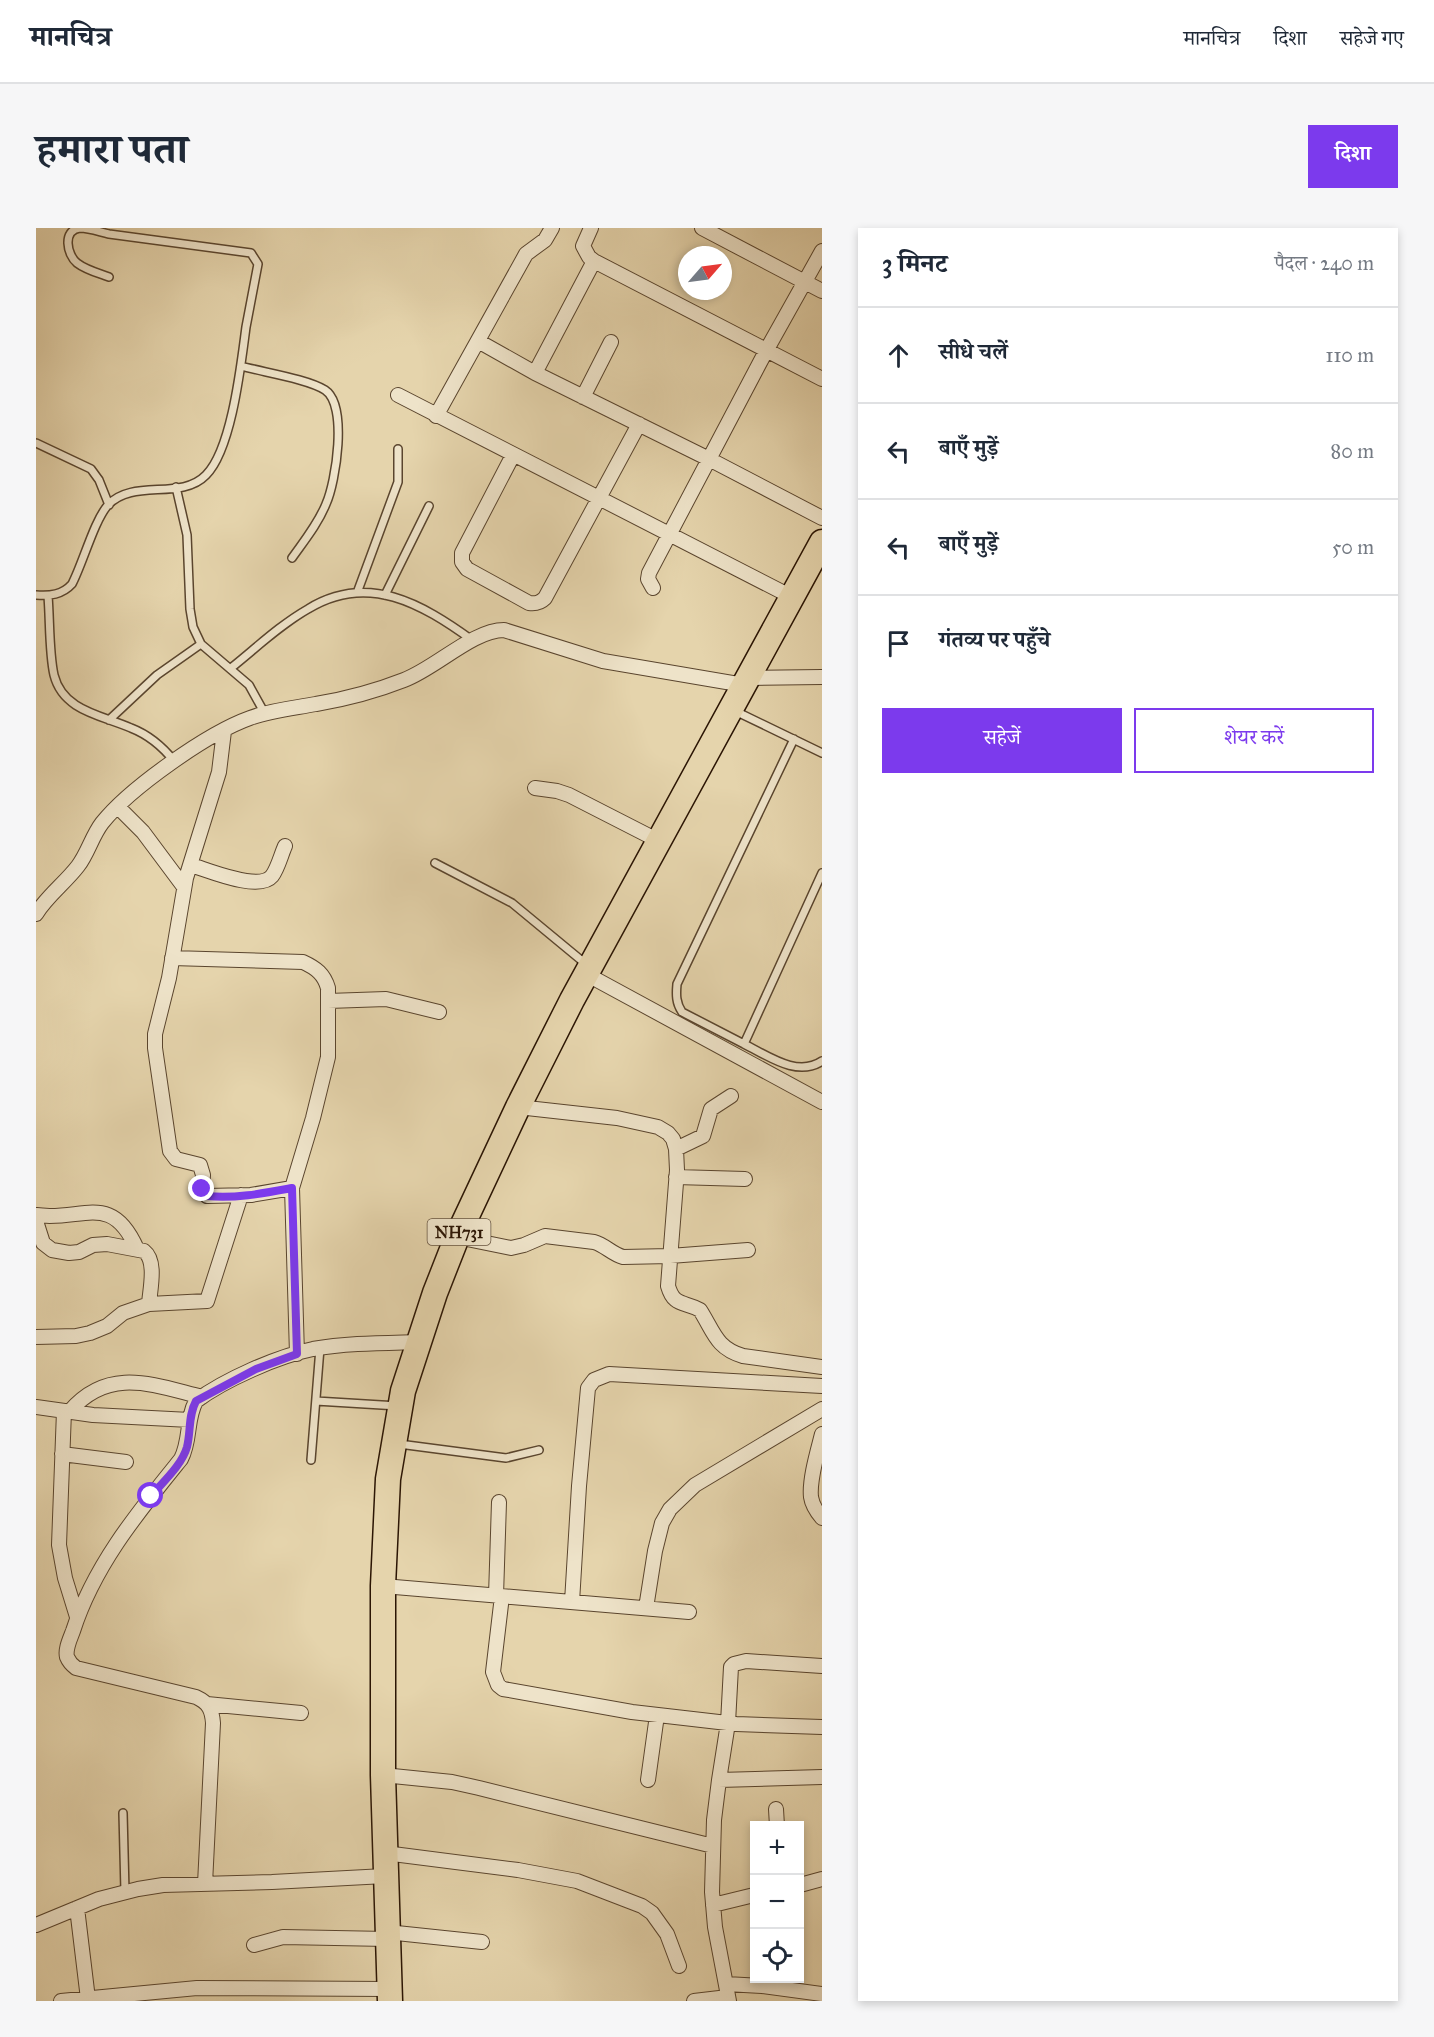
<!DOCTYPE html>
<html lang="hi">
<head>
<meta charset="utf-8">
<style>
	:root { --surface:#fff; --page:#f6f6f7; --text:#1f2937; --muted:#747a83; --line:#e0e1e3; --accent:#7c3aed }
	body { margin:0; font-family:"IM FELL Great Primer","Noto Serif Devanagari",serif; background:var(--page); color:var(--text) }
	.controls { position:absolute; right:18px; bottom:18px; display:grid; overflow:hidden; border-radius:0px; box-shadow:0 3px 9px #0003 }
	.controls button { width:54px; height:54px; display:grid; place-items:center; padding:0; border:0; border-bottom:2px solid var(--line); background:var(--surface); color:var(--text); font:30px sans-serif }
	.compass { position:absolute; left:642px; top:18px; width:54px; height:54px; border-radius:50%; background:var(--surface); box-shadow:0 3px 9px #0003; rotate:62deg }
	.stop { position:absolute; width:18px; height:18px; margin:-14px; border:4px solid #7c3aed; border-radius:50%; background:#fff }
	.stop.end { background:#7c3aed; border-color:#fff; box-shadow:0 2px 6px #0008 }
	.list { margin:0; padding:0; list-style:none }
	h2 { display:flex; justify-content:space-between; align-items:center; height:78px; margin:0; padding:0 24px; font-size:26px }
	h2 small { font-size:20px; font-weight:400; color:var(--muted) }
	.list li { display:grid; grid-template-columns:39px 1fr auto; gap:18px; align-items:center; box-sizing:border-box; height:96px; padding:0 24px; border-top:2px solid var(--line) }
	.list b { display:block; font-size:22px; white-space:nowrap }
	.list em { font-size:20px; font-style:normal; color:var(--muted) }
	.actions { display:flex; gap:12px; padding:18px 24px }
	.actions a { flex:1; padding:14px 0; border:2px solid var(--accent); border-radius:0px; text-align:center; font-size:21px; color:var(--accent) }
	.actions .main { background:var(--accent); color:#fff }
	.icon { flex:none; width:33px; height:33px; fill:none; stroke:currentColor; stroke-width:2; stroke-linecap:round; stroke-linejoin:round }
	.map { position:relative; flex:none; width:786px; height:1773px; overflow:hidden; border-radius:0px }
	header { display:flex; align-items:center; gap:36px; box-sizing:border-box; height:84px; padding:0 30px; background:var(--surface); border-bottom:2px solid var(--line) }
	header strong { font-size:28px }
	nav { display:flex; gap:33px; margin-inline-start:auto; font-size:21px }
	.intro { display:flex; align-items:center; justify-content:space-between; box-sizing:border-box; height:144px; padding:0 36px }
	h1 { margin:0; font-size:42px }
	.button { padding:15px 27px; border-radius:0px; background:var(--accent); color:#fff; font-size:21px; font-weight:700 }
	main { display:flex; gap:36px; padding:0 36px }
	aside { flex:1; background:var(--surface); border-radius:0px; box-shadow:0 3px 9px #0003 }
	.map>svg:first-child { display:block }
	.lines { fill:none; stroke-linecap:round; stroke-linejoin:round }
	.lane-casing { stroke:#5a452e; stroke-width:10 }
	.street-casing { stroke:#5a452e; stroke-width:16 }
	.highway-casing { stroke:#2b1504; stroke-width:27 }
	.lane { stroke:#eee3c9; stroke-width:7 }
	.street { stroke:#eee3c9; stroke-width:14 }
	.highway { stroke:#e5d4ac; stroke-width:24 }
	.route { stroke:#7c3aed; stroke-width:8 }
	.labels { text-anchor:middle; dominant-baseline:central; stroke-width:5; stroke-linejoin:round; paint-order:stroke }
	.shield { fill:#eee3c9; stroke:#66533f; stroke-width:1.5 }
	.shield-label { font-size:16px; font-weight:bold; fill:#2b1504 }
</style>
</head>
<body>
<header>
<strong>मानचित्र</strong>
<nav><a>मानचित्र</a><a>दिशा</a><a>सहेजे गए</a></nav>
</header>
<div class="intro"><h1>हमारा पता</h1><a class="button">दिशा</a></div>
<main>
<div class="map">
<svg width="786" height="1773" viewBox="0 0 786 1773">
	<rect width="100%" height="100%" fill="#e5d4ac"/>
	<filter id="stains"><feTurbulence type="fractalNoise" baseFrequency=".00333" numOctaves="4"/><feColorMatrix values="0 0 0 0 .2 0 0 0 0 .09 0 0 0 0 .02 0 0 0 .5 -.17"/></filter>
	<radialGradient id="worn" r=".72"><stop offset=".6" stop-color="#630" stop-opacity="0"/><stop offset="1" stop-color="#630" stop-opacity=".3"/></radialGradient>
	<g class="lines">
		<defs>
			<path id="lane" d="M205 138C226 144 272 151 289 162 312 177 300 254 290 276 282 296 268 313 256 330
				M0 215 55 241 63 252 73 277
				M140 259 151 307 154 381 157 399 165 416 213 457 229 486
				M321 365 362 254V221
				M0 367C14 368 26 367 36 356 47 335 58 293 72 277 97 250 145 273 170 247 196 221 205 136 210 99 214 78 218 57 222 36L215 25 73 6C64 4 53 0 44 0 26 2 31 27 41 35 50 42 62 45 73 49
				M349 367 393 278
				M12 368C14 392 13 425 18 447 27 483 65 487 95 500 113 507 126 518 138 533
				M195 440C220 420 244 397 272 381 332 344 386 376 436 412
				M697 482 786 525
				M73 492 121 447 165 416
				M758 511 641 756C640 767 640 775 646 784L708 816 786 645
				M399 635 476 675 551 737
				M708 816C731 827 761 850 786 833
				M280 1173 362 1178
				M363 1216 470 1230 503 1222
				M275 1232 284 1120
				M87 1585 89 1664"/>
			<path id="street" d="M555 0 547 18 553 29 558 33 786 151
				M666 0 786 63
				M442 113 499 145 673 231 786 290
				M499 145 558 33
				M362 167 756 369
				M547 169 575 114
				M400 188 490 26 509 12 516 0
				M477 227 426 325V334L431 341 493 375C500 376 504 375 509 370L603 196
				M617 360 612 351 613 345 730 123 786 23
				M712 450 786 449
				M188 503 183 544 150 650 133 750 119 806V820L134 923 140 931 164 937 167 947 166 961 171 968 215 967 256 960
				M499 560 521 563 533 567 623 613
				M82 579 107 604 148 659
				M155 637C172 642 223 664 236 648 242 640 245 627 249 618
				M0 686C11 668 29 655 42 638 52 625 56 608 66 595 94 560 172 505 214 490 235 482 259 480 280 476 310 471 340 463 368 452 400 440 437 402 468 402L567 433 708 457
				M136 730 267 734C280 740 288 746 292 760V829L277 890 256 960 261 1126
				M550 746 786 874
				M292 773 350 771 403 784
				M482 879 581 890 622 899 632 905 637 911 640 921 641 942 632 1058C638 1079 648 1073 664 1082 678 1104 680 1120 707 1128L786 1139
				M640 921 667 908 675 881 695 868
				M640 949 709 951
				M0 987C46 994 75 962 101 1021
				M0 993 7 1015 16 1022 33 1025 43 1024 57 1017 71 1016 108 1023C121 1033 114 1061 113 1076
				M421 1009 475 1020 488 1017 509 1008 558 1014C569 1017 576 1026 587 1029L634 1028 712 1022
				M0 1109 40 1108 54 1105 71 1098 87 1085 113 1076 171 1073 205 967
				M0 1179 57 1187 154 1192
				M28 1183 23 1317 29 1350 41 1389
				M34 1183C73 1138 117 1157 166 1169
				M786 1206C782 1222 773 1252 775 1269 776 1276 781 1284 786 1290
				M26 1226 90 1234
				M347 1358 653 1384
				M460 1368 463 1274
				M466 1368 457 1444 462 1457 467 1461 596 1484 700 1496 786 1499
				M536 1374 543 1258 552 1160 558 1152 573 1146 786 1158
				M610 1380 619 1323 626 1295 634 1281 659 1257 786 1181
				M171 1476 265 1485
				M347 1547 416 1554 443 1560 677 1618
				M612 1552 621 1487
				M683 1552 786 1549
				M740 1581 741 1598
				M349 1625 482 1642 541 1653 606 1678 616 1685 631 1706 643 1738
				M169 1656 177 1495C176 1482 173 1475 160 1469L40 1440C36 1437 33 1434 31 1429 29 1421 34 1411 37 1403 58 1337 103 1283 145 1231 155 1212 150 1191 160 1173 188 1152 242 1128 277 1121 311 1115 347 1115 382 1114
				M764 1657 786 1651
				M677 1677 718 1667
				M41 1680 52 1771
				M0 1697 63 1671 102 1661 127 1657 236 1654 349 1648
				M351 1704 446 1714
				M218 1717 247 1709 351 1711
				M690 1756 726 1758 786 1766
				M25 1773 161 1760 353 1761
				M658 1773 692 1769
				M693 1773 679 1699 676 1664 678 1592 683 1552 692 1495 695 1439 698 1436 710 1433 786 1438"/>
			<path id="highway" d="M354 1773 347 1547V1358L352 1251 367 1163 399 1065 421 1009 482 879 536 772 786 314"/>
		</defs>
		<use href="#lane" class="lane-casing"/>
		<use href="#street" class="street-casing"/>
		<use href="#highway" class="highway-casing"/>
		<use href="#lane" class="lane"/>
		<use href="#street" class="street"/>
		<use href="#highway" class="highway"/>
	</g>
	<g class="lines">
		<path class="route" d="M115 1268C127 1254 146 1237 151 1219 155 1203 152 1188 160 1173L220 1141 261 1126 256 960C229 965 199 971 171 968L166 961"/>
	</g>
	<g class="labels">
		<rect class="shield" x="391.5" y="991" width="63" height="26" rx="4.5"/>
		<g class="shield-label">
			<text x="423" y="1004">NH731</text>
		</g>
	</g>
	<rect width="100%" height="100%" filter="url(#stains)"/>
	<rect width="100%" height="100%" fill="url(#worn)"/>
</svg>
<div class="controls">
<button>+</button>
<button>−</button>
<button><svg class="icon" aria-label="locate" viewBox="0 0 24 24"><circle cx="12" cy="12" r="6"/><path d="M12 2v4M12 18v4M2 12h4M18 12h4"/></svg></button>
</div>
<svg class="compass" viewBox="-18 -18 36 36"><path d="M0-13l5 13h-10z" fill="#e53935"/><path d="M0 13l5-13h-10z" fill="#747a83"/></svg>
<div class="stop" style="left:115px;top:1268px"></div>
<div class="stop end" style="left:166px;top:961px"></div>
</div>
<aside>
<h2>3 मिनट<small>पैदल · 240 m</small></h2>
<ul class="list">
<li><svg class="icon" aria-label="ahead" viewBox="0 0 24 24"><path d="M12 20V5M6 11l6-6 6 6"/></svg><div><b>सीधे चलें</b></div><em>110 m</em></li>
<li><svg class="icon" aria-label="left" viewBox="0 0 24 24"><path d="M17 20v-9H6M10 6l-5 5 5 5"/></svg><div><b>बाएँ मुड़ें</b></div><em>80 m</em></li>
<li><svg class="icon" aria-label="left" viewBox="0 0 24 24"><path d="M17 20v-9H6M10 6l-5 5 5 5"/></svg><div><b>बाएँ मुड़ें</b></div><em>50 m</em></li>
<li><svg class="icon" aria-label="arrive" viewBox="0 0 24 24"><path d="M6 21V4h12l-3 4 3 4H6"/></svg><div><b>गंतव्य पर पहुँचे</b></div></li>
</ul>
<div class="actions"><a class="main">सहेजें</a><a>शेयर करें</a></div>
</aside>
</main>
</body>
</html>
